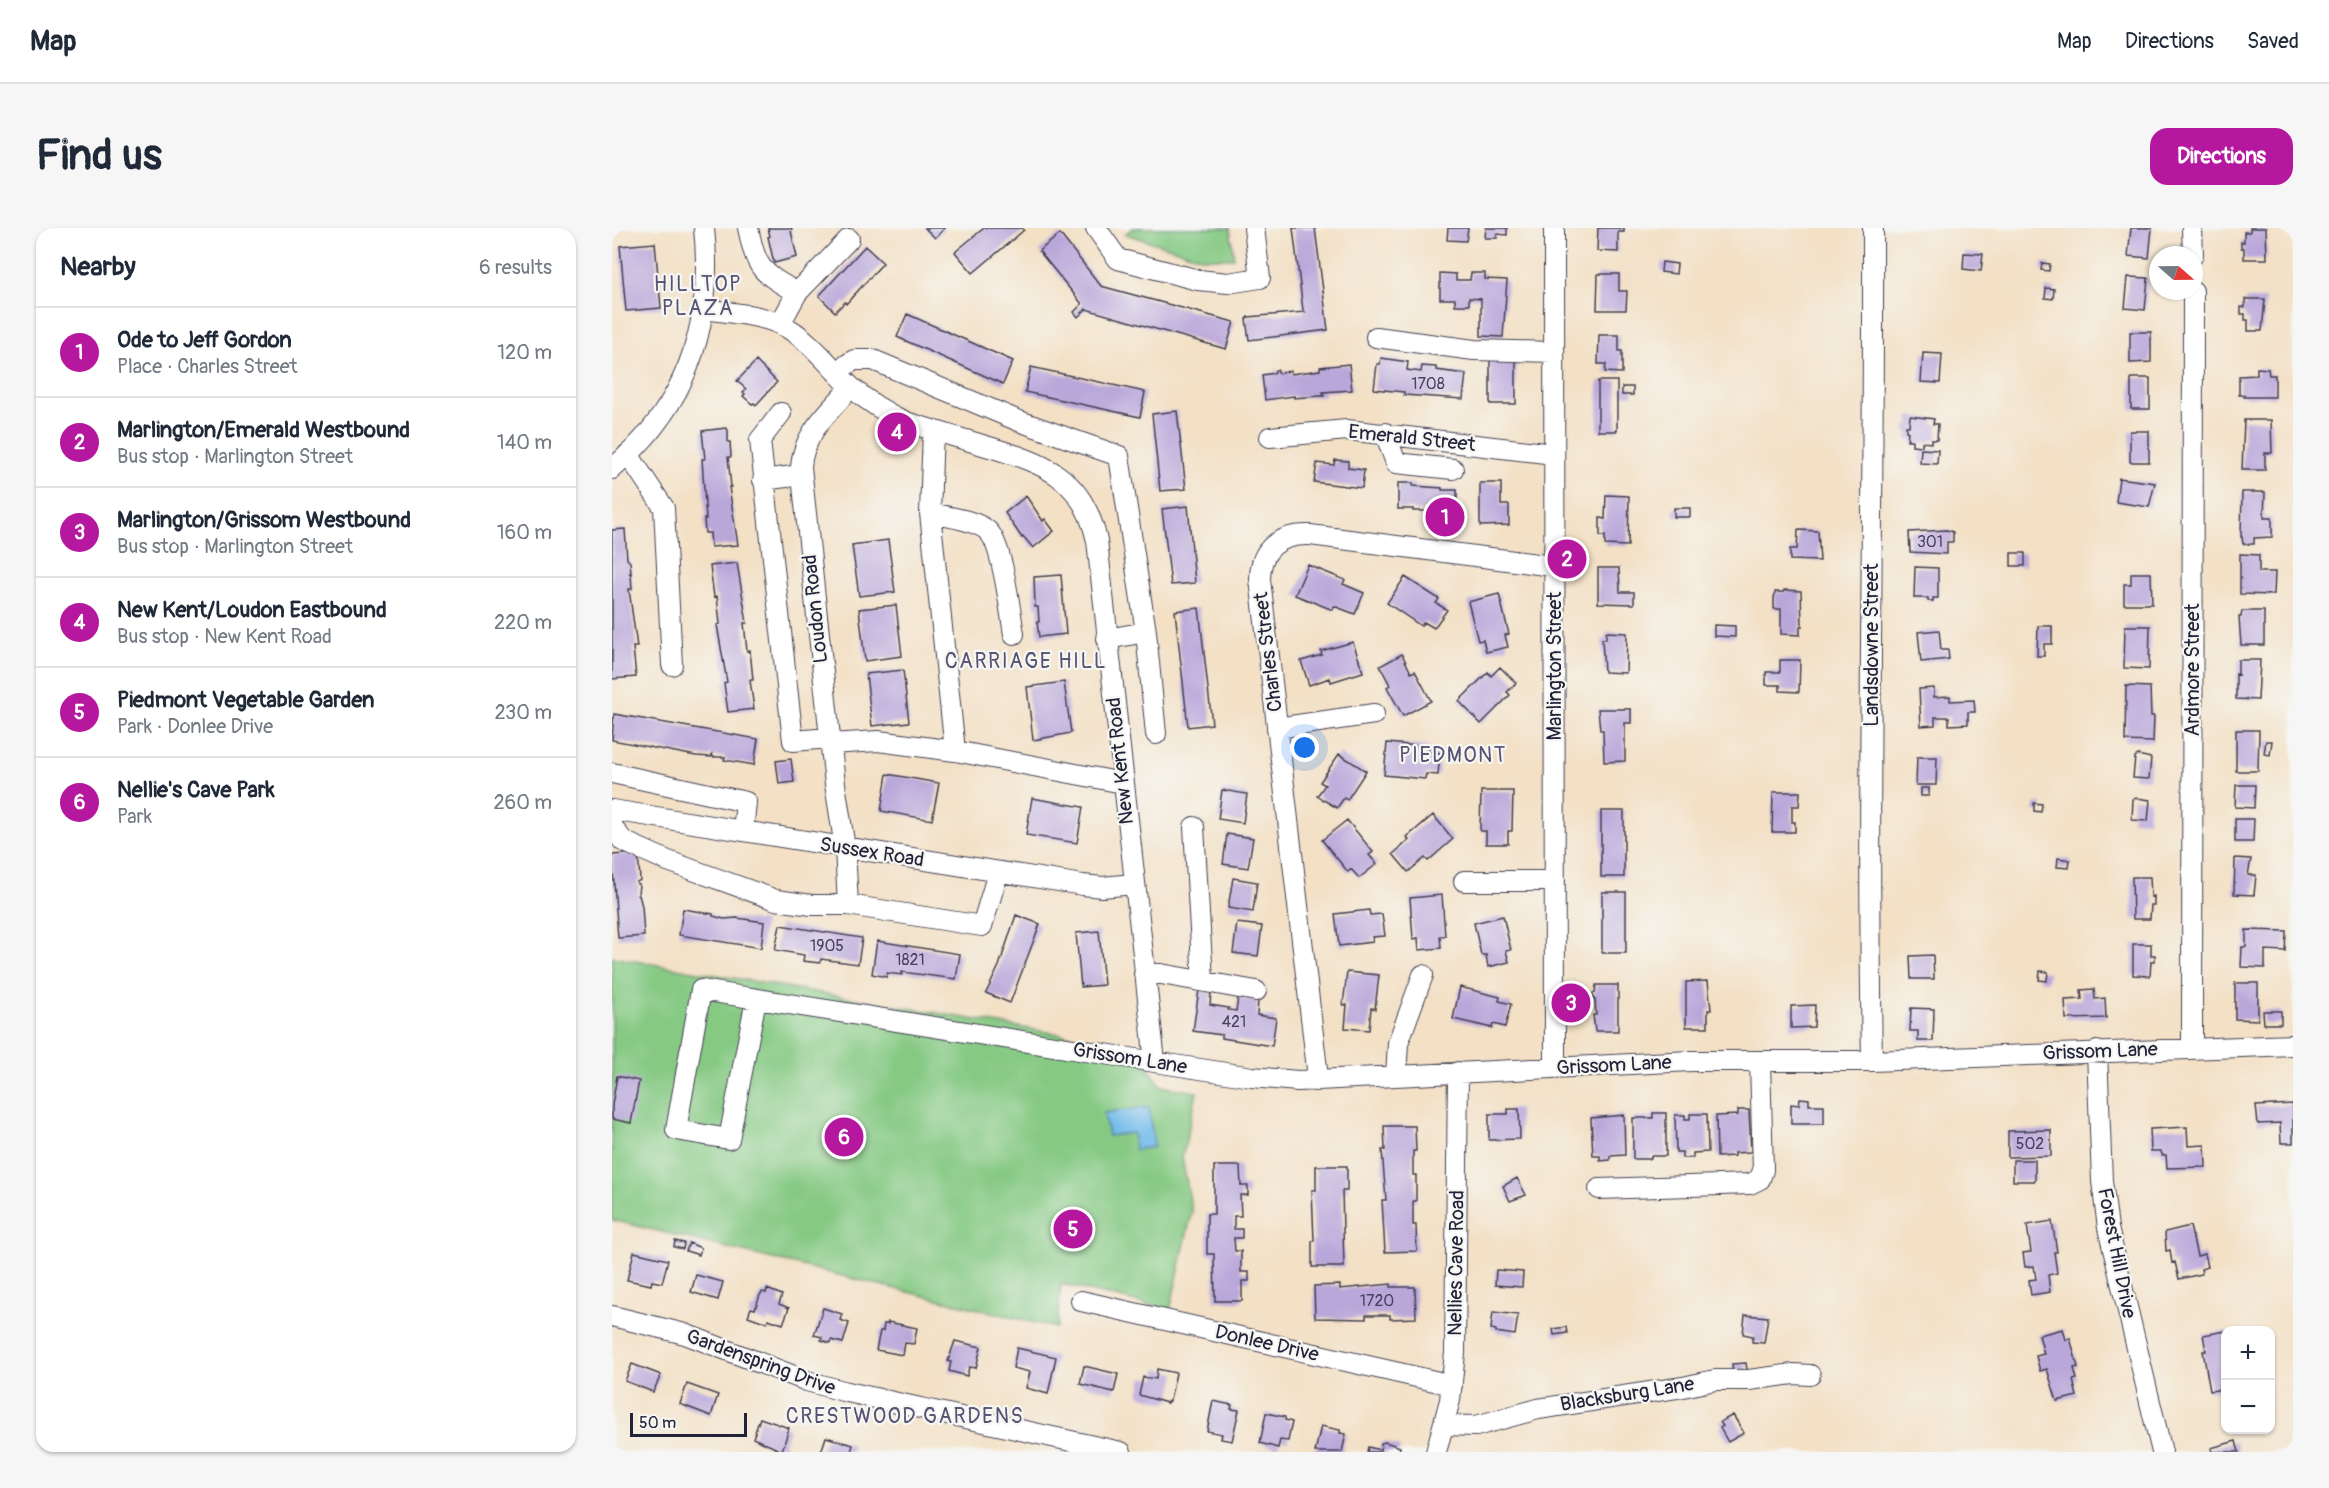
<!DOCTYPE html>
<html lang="en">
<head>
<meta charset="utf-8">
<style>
	:root { --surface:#fff; --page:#f6f6f7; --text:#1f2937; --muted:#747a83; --line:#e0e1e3; --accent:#b5179e }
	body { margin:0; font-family:Pangolin,sans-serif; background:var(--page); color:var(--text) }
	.controls { position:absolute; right:18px; bottom:18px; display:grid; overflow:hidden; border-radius:12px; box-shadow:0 2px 4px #0004 }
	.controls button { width:54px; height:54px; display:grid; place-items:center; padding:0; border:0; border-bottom:2px solid var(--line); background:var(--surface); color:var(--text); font:30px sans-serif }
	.compass { position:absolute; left:1537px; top:18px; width:54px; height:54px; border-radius:50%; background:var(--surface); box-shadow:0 2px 4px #0004; rotate:110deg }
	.scale { position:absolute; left:18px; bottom:15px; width:117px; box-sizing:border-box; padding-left:6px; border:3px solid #22223b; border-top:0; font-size:16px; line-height:21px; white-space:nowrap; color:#22223b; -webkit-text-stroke:4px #f6f6f2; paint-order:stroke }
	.you { position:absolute; left:693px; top:520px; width:21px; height:21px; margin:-15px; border:4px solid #fff; border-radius:50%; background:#1a73e8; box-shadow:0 0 0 9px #1a73e833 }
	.badge { display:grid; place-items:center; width:39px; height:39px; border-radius:50%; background:var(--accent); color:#fff; font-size:20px; font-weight:700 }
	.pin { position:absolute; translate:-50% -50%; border:3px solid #fff; box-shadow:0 2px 6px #0006 }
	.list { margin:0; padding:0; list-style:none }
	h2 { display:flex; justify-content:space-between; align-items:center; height:78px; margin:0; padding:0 24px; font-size:26px }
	h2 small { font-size:20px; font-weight:400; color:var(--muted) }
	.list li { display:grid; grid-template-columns:39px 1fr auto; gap:18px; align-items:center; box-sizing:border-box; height:90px; padding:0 24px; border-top:2px solid var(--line) }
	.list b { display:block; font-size:22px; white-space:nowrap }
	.list p { margin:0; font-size:20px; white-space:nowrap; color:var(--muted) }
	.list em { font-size:20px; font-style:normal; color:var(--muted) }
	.map { position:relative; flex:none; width:1681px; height:1224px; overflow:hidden; border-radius:18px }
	header { display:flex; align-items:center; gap:36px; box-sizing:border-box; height:84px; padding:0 30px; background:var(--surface); border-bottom:2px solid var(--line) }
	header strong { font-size:28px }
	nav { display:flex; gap:33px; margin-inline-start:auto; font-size:21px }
	.intro { display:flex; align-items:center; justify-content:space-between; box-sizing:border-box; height:144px; padding:0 36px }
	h1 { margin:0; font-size:42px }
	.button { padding:15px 27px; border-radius:18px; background:var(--accent); color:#fff; font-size:21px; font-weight:700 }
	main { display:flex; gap:36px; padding:0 36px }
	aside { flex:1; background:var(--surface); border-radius:18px; box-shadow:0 2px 4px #0004 }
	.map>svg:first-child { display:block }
	.green { fill:#85c983; stroke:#54765f; stroke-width:1.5 }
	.water { fill:#73bceb; stroke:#4a6f93; stroke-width:1.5 }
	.building { fill:#baa7da }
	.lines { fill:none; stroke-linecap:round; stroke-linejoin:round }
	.minor-casing { stroke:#413e50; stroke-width:22 }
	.minor { stroke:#fff; stroke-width:20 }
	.labels { text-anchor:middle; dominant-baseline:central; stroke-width:4.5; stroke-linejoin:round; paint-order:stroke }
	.number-label { font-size:16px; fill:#484363 }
	.street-label { font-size:20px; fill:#22223b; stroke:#f6f6f2 }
	.neighbourhood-label { font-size:21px; letter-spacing:1.5px; fill:#575173; stroke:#f6f6f2 }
</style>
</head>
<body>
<header>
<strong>Map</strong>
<nav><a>Map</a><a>Directions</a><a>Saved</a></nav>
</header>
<div class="intro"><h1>Find us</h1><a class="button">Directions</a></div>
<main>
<aside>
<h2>Nearby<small>6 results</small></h2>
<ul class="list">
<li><span class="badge">1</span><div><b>Ode to Jeff Gordon</b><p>Place · Charles Street</p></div><em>120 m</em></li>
<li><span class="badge">2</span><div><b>Marlington/Emerald Westbound</b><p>Bus stop · Marlington Street</p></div><em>140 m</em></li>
<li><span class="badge">3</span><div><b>Marlington/Grissom Westbound</b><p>Bus stop · Marlington Street</p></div><em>160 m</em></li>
<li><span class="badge">4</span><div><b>New Kent/Loudon Eastbound</b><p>Bus stop · New Kent Road</p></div><em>220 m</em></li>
<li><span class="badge">5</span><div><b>Piedmont Vegetable Garden</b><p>Park · Donlee Drive</p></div><em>230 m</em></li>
<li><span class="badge">6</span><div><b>Nellie's Cave Park</b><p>Park</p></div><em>260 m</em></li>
</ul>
</aside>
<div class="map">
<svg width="1681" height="1224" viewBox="0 0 1681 1224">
	<rect width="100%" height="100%" fill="#f6f6f2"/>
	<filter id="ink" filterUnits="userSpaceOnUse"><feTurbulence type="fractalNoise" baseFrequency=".0167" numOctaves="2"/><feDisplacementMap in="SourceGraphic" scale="12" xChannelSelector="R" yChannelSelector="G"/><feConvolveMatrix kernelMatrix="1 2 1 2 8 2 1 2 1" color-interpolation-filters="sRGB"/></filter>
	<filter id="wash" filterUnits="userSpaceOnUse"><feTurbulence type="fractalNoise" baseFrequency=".008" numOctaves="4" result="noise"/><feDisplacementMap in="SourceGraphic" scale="24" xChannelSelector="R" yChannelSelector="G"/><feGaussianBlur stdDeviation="1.35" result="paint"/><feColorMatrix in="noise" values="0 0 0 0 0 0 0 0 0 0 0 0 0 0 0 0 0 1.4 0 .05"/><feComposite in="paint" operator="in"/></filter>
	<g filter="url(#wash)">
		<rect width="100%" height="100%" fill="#f3e0c5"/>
		<path class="green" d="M521 0H618L622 30H592L513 6Z
			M0 729 522 819 549 858 585 864 570 930 580 983 558 1082 449 1056 445 1100 0 992Z"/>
		<path class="water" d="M537 879 542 919 523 922 521 905 496 908 492 885Z"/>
		<g id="blocks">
			<path class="building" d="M156 0H180L179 3 185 29 162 35 156 9 158 8Z
				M313 0H333L323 10Z
				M372 0H410L412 2 361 45 343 24Z
				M681 0H703L716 102 637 112 634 91 636 89 693 84 691 82Z
				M836 0H856L854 13 835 12Z
				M874 0H895V7L885 6V10H873Z
				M986 0H1012V4H1006V24L985 23Z
				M1519 0H1540L1537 30 1516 28Z
				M1638 0H1654L1655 31H1632V20H1629V14H1632V4H1638Z
				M448 6 489 58 622 94 614 121 474 81 466 89 462 84 470 76 427 23Z
				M43 15 49 80 14 83 8 18Z
				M253 18 271 35 234 76 233 74 223 84 207 68Z
				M1352 25 1371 26 1369 43 1351 41Z
				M1050 34 1065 36 1064 46 1049 44Z
				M1430 35 1438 36 1437 43 1429 42Z
				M828 45 844 46V52H858L859 45H873V51L895 52 891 109 869 108V71L857 70V77H843V71H828Z
				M986 46H1007V63H1015L1014 82H985Z
				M1516 49 1536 50 1533 82 1513 80Z
				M1434 60 1442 61 1441 71 1433 70Z
				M1633 71H1653L1650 103H1636V92H1633V86H1629V79H1633Z
				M295 86 401 133 391 156 285 109Z
				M1518 104H1539V134L1518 135Z
				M987 107H1007V123H1010V145L993 144 994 136H986Z
				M1311 125 1330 126 1328 155 1309 154Z
				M769 130 796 134 795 142 809 144 810 138 824 139V142L854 146 851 171 792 167V164L762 161 765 136H768Z
				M878 132H904V176H878Z
				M144 133 165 154 144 177 142 175 140 176 131 168 133 166 131 164 134 161 125 153Z
				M737 136 740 162 711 164 712 168H708L682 170V168L653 172 650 147 663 145V142H666V145L679 143V146L708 142V139Z
				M419 139 533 164 528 189 413 164Z
				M1645 140 1656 141 1657 147H1663V169H1632V167H1627V148L1645 147Z
				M1519 150H1538V181H1519Z
				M986 153H1005V203H986Z
				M1010 159H1021V167H1010Z
				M565 183 574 261 548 263 540 186Z
				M1298 188 1322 191 1321 196H1326L1325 212H1319V215L1310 214V218L1300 217V212H1295L1296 204 1294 203V198H1297Z
				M1632 192H1659L1660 225H1653V242H1630Z
				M114 200 116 202V214H118L119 229H116L119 259H117L126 317 99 319 98 305H93L92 291H94L90 231H93L90 203Z
				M1518 203H1537V234H1518Z
				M1309 221 1326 222 1325 236 1308 235Z
				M723 232 736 233V240L752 242 750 260 702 254 705 235 722 237Z
				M1507 250 1543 255 1537 279 1504 274Z
				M786 255H801V258L830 260V262H845V287H829V285H815V283H801V281H786Z
				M868 255H889V277H897V297L868 298Z
				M1630 264H1653L1652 290H1660V309L1642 310V316H1631L1630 309H1629Z
				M994 267 1017 268 1016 318 993 317V308H988V290L993 291Z
				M414 268 431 293 433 291 442 303 421 320 411 308 410 310 393 285Z
				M576 278 583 355 559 357 550 281Z
				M1062 280H1078V289H1062Z
				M13 301 15 331 18 334 19 345H17L19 346 20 361H17L25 419H21L24 449 0 451V302Z
				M1186 302 1206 303 1208 333 1178 332V321H1185Z
				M1335 302 1341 304V314H1335V326L1298 324 1297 304Z
				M276 312 283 364 247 368 240 317Z
				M1399 325H1413V338H1399Z
				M1628 326 1647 327V344H1663L1662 367 1628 366Z
				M125 335 135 395H132L135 423 138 422 141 452H138L142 481 116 484 112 455 115 454 105 397 108 396 105 368 102 369 98 338Z
				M696 337 733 352 731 356 752 365 743 386 722 378 721 382 683 367Z
				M1303 339 1326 340V370H1321V373H1316V370H1302Z
				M986 340H1007L1008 364H1022V376L986 375Z
				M1519 345H1539L1540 376H1512V356H1519Z
				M449 347 454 406 427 409 425 394H427L426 379H423L422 349Z
				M793 349 827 371 824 375 835 382 822 400 812 394 809 398 775 375Z
				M1172 362 1189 363 1190 398H1188V407L1169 406V381H1162V371L1163 364H1172Z
				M887 366 897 406 893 407 896 419 874 424 871 412 866 413 856 374Z
				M284 377 290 428 253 433 247 381Z
				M587 380 600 496 576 499 563 383Z
				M1630 383H1652V417H1629L1627 389H1629Z
				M1102 397 1123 398V409L1102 408Z
				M1426 398H1440V416H1432V428H1425Z
				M1513 398H1538L1537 441 1512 440Z
				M1327 402 1329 422H1336L1337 431 1309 434 1306 404Z
				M994 404 1015 405 1014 445 992 444 990 411H994Z
				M741 414 751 444 719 454 718 450 697 457 689 433 710 427 709 423Z
				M790 426 799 445 803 443 819 473 791 488 775 459 778 457 768 438Z
				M1168 432H1188L1187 464 1168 463V457H1154V444H1168Z
				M1626 432H1648L1646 472 1624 471V446L1626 447Z
				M888 439 904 455 895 464 898 467 869 496 847 473 876 444 879 448Z
				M291 442 297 494 260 498 254 446Z
				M452 454 459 505 421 512 415 459Z
				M1514 458 1538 459 1539 488H1542L1541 514 1513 513Z
				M1322 460V469L1338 468V473L1362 472 1363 484H1356V496L1337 497V489H1323V497L1309 498 1307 461Z
				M986 481H1019V495H1013V533L992 534 991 502H988Z
				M2 486 146 511 142 537 112 532 113 529H101L100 526 99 529 84 528 0 512Z
				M1624 502H1647L1646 543H1624Z
				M1654 513H1660L1658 527 1652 526Z
				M775 515 817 519 816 524 828 525 826 547 814 546 813 551 772 547Z
				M727 526 754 543 735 572 732 570 725 580 705 568 713 557 708 554Z
				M1526 527 1539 530 1537 551 1521 550 1523 529Z
				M1305 529H1325L1324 557H1304Z
				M179 531 182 554 167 556 164 533Z
				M275 546 327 555 320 592 269 583Z
				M1624 557H1643L1642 580 1623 579Z
				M1309 560H1317V568H1309Z
				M610 562 635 566 631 595 606 591Z
				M869 563H901L900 603H896V616H874V603H868Z
				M1161 564H1188L1187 578H1180V594H1183V604H1160Z
				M420 570 471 579 465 615 414 607Z
				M1525 570 1538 572 1536 593 1520 592 1521 571Z
				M1422 575 1430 576 1429 584 1422 583Z
				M989 583H1012V649H989Z
				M821 587 841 611 816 633 813 630 796 644 781 626 797 612 795 609Z
				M1623 591H1642L1641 614H1623Z
				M735 592 761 624 757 627 765 636 747 650 739 641 736 644 710 612Z
				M615 606 641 610 636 640 611 636Z
				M26 625 28 652 25 654V656H27L26 667H27L30 678 32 708 6 710 0 627Z
				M1446 630 1458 632 1457 640 1445 639Z
				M1623 630 1639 631 1636 647H1644L1642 667 1622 666Z
				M1520 649H1538L1539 669 1542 668V677H1539L1538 691H1521Z
				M621 650 645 654 641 684 616 680Z
				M990 664H1014V725H990Z
				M830 667 833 708H828L829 720 807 722 806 710 801 711 798 670Z
				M71 681 101 686V688L112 691 125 690 152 694 149 720 67 707Z
				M757 682 758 687 770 686 773 708 760 709 761 714 727 718 723 686Z
				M404 687 428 696 398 775 374 765 387 738Z
				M891 688 899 722 894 723 897 734 876 739 874 727H869L862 695Z
				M625 695 650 698 646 728 621 725Z
				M168 697 250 710 246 736 209 731 208 735 191 733 192 727 163 722Z
				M1634 702 1674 703 1673 723 1653 722V740L1629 739 1630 719H1634Z
				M487 703 492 757 469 759 464 705Z
				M265 713 348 726 344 751 290 744V747L275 745V749L260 746Z
				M1521 716H1539V727H1543V733H1539L1538 748 1521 747Z
				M1321 727 1322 751H1299L1298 728Z
				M1428 743 1436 744 1435 753 1427 752Z
				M735 744 767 747 763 781 759 780 757 802 733 800 735 777H731Z
				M1096 753 1099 782H1096V799H1074V754Z
				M1623 755H1646V792L1623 791Z
				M984 757H1006V803H983L981 787H984L983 772 981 771V765H983Z
				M848 759 888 769 887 773 899 776 893 799 881 796 880 800 841 791Z
				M1482 761 1483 771 1493 770 1494 790 1454 791 1453 772 1470 771 1469 762Z
				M587 762 599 764 598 777 617 780 616 782 624 783 626 770 646 773 645 787 664 790 660 818 610 810V807L581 803Z
				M1203 777 1202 799 1179 800V778Z
				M1299 780 1322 781 1321 813H1306V803H1298Z
				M1651 783H1669V796H1652Z
				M5 848 27 853 19 895 0 891V877Z
				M1188 870 1197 871V877H1212V896H1179V876L1187 877Z
				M1681 876V915H1669L1668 895 1646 896 1644 878Z
				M896 881H907L908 911 877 912V886H896Z
				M1126 882H1137L1139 924 1122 925V928L1105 929 1104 888 1126 887Z
				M1041 885H1054V928H1039V931H1021V890H1041Z
				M1078 886H1095L1096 924 1081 925V930H1070V924H1064L1063 887H1073V891H1078Z
				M1012 887 1013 927 998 928V932L988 933V928H981L979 890Z
				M772 898H803L804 923H801V947H804V973H801V997H804L805 1023 773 1024 770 972H774L770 922H773Z
				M1575 899 1576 918 1593 917 1594 939 1555 940 1554 927H1550L1549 923H1539L1538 901Z
				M1439 902V928L1396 929V903Z
				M1401 932H1423V953H1401Z
				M602 938H628L629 958H636V967H628L629 988H622V1001H630V1010H622L623 1023H629V1044H637V1053H630V1073H603L602 1026H595V986H602Z
				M704 938H735V963H730L732 1039H700V1013H702L700 962H704Z
				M905 950 914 967 898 973 891 958Z
				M1440 993 1445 1024H1442L1445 1045 1436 1047 1438 1064 1419 1067 1417 1052 1424 1051 1422 1038 1413 1039 1411 1025 1419 1024 1415 997Z
				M1578 998 1585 1028 1593 1026 1596 1039 1589 1041 1590 1046 1567 1051 1563 1034 1560 1035 1558 1022 1554 1023 1553 1004Z
				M63 1013 72 1015 71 1021 62 1019Z
				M77 1015 89 1020 87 1027 74 1023Z
				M22 1024 56 1032 50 1055 40 1053 39 1057 15 1052Z
				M884 1042 911 1044 910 1059 883 1057Z
				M84 1047 111 1054 106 1072 79 1064Z
				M779 1056V1059H803L804 1090 778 1091V1087H754V1091L703 1090 702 1058 728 1057V1061Z
				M155 1061 170 1067 167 1076 177 1080 171 1096 156 1091 155 1095 136 1088 139 1080 143 1081 148 1067 150 1064 154 1065Z
				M211 1080 230 1086 228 1092 237 1095 231 1115 219 1112 218 1115 209 1112 210 1109 202 1107Z
				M881 1084 906 1087 903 1107 884 1104V1102L879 1101Z
				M1133 1087 1156 1089 1152 1115 1140 1114 1141 1108 1131 1106Z
				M276 1094 305 1100 302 1116 293 1115 291 1127 264 1122 268 1103H271L272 1096H276Z
				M954 1099 955 1105 942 1107 941 1101Z
				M1451 1101 1454 1112 1458 1110 1466 1139 1462 1140 1465 1151 1461 1152 1465 1168 1445 1173 1435 1141 1428 1143 1424 1128 1432 1126 1427 1107Z
				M1614 1103V1161L1598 1163 1591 1123H1594L1591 1107Z
				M343 1113 369 1119 364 1140 357 1139 355 1148 337 1143 339 1134 336 1133Z
				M405 1120 444 1129 436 1166 414 1160 418 1144 401 1140Z
				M1134 1135 1135 1142 1121 1144 1120 1136Z
				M20 1136 49 1147 41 1164 13 1153Z
				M472 1138 506 1146 502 1164 468 1156Z
				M545 1141 564 1145 558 1173H556L555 1175 527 1167 531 1149 544 1151Z
				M75 1156 106 1167 99 1188 68 1176Z
				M601 1173 620 1177 619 1181 627 1182 620 1213 609 1211 610 1206 595 1203Z
				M654 1185 673 1189V1192L680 1194 676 1213 668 1212 666 1220 648 1215Z
				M1121 1187 1132 1205 1116 1214 1108 1200 1111 1198 1108 1194Z
				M148 1190 177 1200 170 1223 141 1210Z
				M709 1198 728 1202V1205L734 1206 730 1224H703Z
				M214 1209 241 1217 239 1224H209Z
				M1624 1213 1627 1224H1600L1599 1220Z
				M773 1214 788 1219 787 1224H755L756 1219 768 1222 769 1215Z"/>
		</g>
	</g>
	<g filter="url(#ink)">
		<use href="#blocks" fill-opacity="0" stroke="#413e50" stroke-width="1.5"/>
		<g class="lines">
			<defs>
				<path id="minor" d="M136 0C145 42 148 43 185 65
					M484 0 506 31 586 52 616 55 648 50 642 0
					M942 0 943 840
					M1580 0 1581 27
					M92 81C117 85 147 86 170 97 197 110 217 138 239 159 256 174 274 185 294 194 320 202 347 210 374 218 431 235 471 248 485 313L543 834
					M168 96 185 65 237 11
					M764 109 862 122 942 124
					M224 144 242 132H261L407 193 507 228 534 404 544 506
					M169 185 148 212 181 513 218 510
					M321 202 318 285 343 523
					M773 205 784 235 841 241
					M658 209 735 202 942 226
					M16 226 52 280 60 437
					M0 241C76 178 102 96 92 0
					M151 252 189 247
					M318 285C333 288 364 292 376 303 391 317 398 384 402 406
					M495 411 534 404
					M665 500 762 486
					M219 516 266 513 343 523 511 555
					M0 545 134 574 131 603
					M0 582 471 657 490 659 522 656
					M0 598 11 613 56 633 164 672 200 677H236L370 698 386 645
					M582 599 591 753
					M852 653H943
					M236 677 233 620 223 556 189 239C191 205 218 183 239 159
					M532 746H549L644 763
					M144 771 117 911 64 902 89 762 543 834 640 849 686 853 1079 833H1260L1681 817
					M1580 820 1581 63
					M1485 823 1490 953 1496 1000 1550 1224
					M1260 833C1255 555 1262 278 1261 0
					M784 848 786 815 811 747
					M703 853 705 841 648 351C648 320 668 306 698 307L941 338
					M987 961 1138 956 1148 951 1151 942 1148 833
					M469 1073 840 1157
					M0 1088 73 1106 195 1153 231 1163 509 1224
					M833 1197 864 1198 926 1181 1071 1159 1103 1152H1137L1181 1146 1198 1147
					M824 1224 838 1172 843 1125 846 844"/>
			</defs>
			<use href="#minor" class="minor-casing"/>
			<use href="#minor" class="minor"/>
		</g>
	</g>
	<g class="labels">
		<g class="number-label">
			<text x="816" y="156">1708</text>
			<text x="1318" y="314">301</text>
			<text x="215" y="718">1905</text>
			<text x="298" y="732">1821</text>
			<text x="622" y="794">421</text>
			<text x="1418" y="916">502</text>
			<text x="765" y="1073">1720</text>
		</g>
		<g class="street-label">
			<text transform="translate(800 210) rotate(6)">Emerald Street</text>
			<text transform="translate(203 381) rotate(-96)">Loudon Road</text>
			<text transform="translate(1259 417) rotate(-90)">Landsdowne Street</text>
			<text transform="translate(656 424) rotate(-97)">Charles Street</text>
			<text transform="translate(942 438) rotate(-90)">Marlington Street</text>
			<text transform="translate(1580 442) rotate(-90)">Ardmore Street</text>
			<text transform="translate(508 533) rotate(-96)">New Kent Road</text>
			<text transform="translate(260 624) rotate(9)">Sussex Road</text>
			<text transform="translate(1488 823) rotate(-2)">Grissom Lane</text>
			<text transform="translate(518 830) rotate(9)">Grissom Lane</text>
			<text transform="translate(1002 837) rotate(-3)">Grissom Lane</text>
			<text transform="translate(1505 1025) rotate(79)">Forest Hill Drive</text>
			<text transform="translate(844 1035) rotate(-89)">Nellies Cave Road</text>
			<text transform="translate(655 1115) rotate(13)">Donlee Drive</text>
			<text transform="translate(149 1134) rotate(20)">Gardenspring Drive</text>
			<text transform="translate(1015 1166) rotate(-9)">Blacksburg Lane</text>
		</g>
		<g class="neighbourhood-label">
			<text x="86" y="56">HILLTOP<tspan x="86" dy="24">PLAZA</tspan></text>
			<text x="414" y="433">CARRIAGE HILL</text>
			<text x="841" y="527">PIEDMONT</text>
			<text x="293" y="1188">CRESTWOOD GARDENS</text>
		</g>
	</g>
</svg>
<div class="controls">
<button>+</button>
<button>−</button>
</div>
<svg class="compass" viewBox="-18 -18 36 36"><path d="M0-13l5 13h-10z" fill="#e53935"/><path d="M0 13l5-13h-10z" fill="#747a83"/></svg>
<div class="scale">50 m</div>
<div class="you"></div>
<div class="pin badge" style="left:833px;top:289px">1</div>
<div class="pin badge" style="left:955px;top:331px">2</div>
<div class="pin badge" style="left:959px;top:775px">3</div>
<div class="pin badge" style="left:285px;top:204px">4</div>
<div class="pin badge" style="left:461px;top:1001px">5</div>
<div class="pin badge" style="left:232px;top:909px">6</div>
</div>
</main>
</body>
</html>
